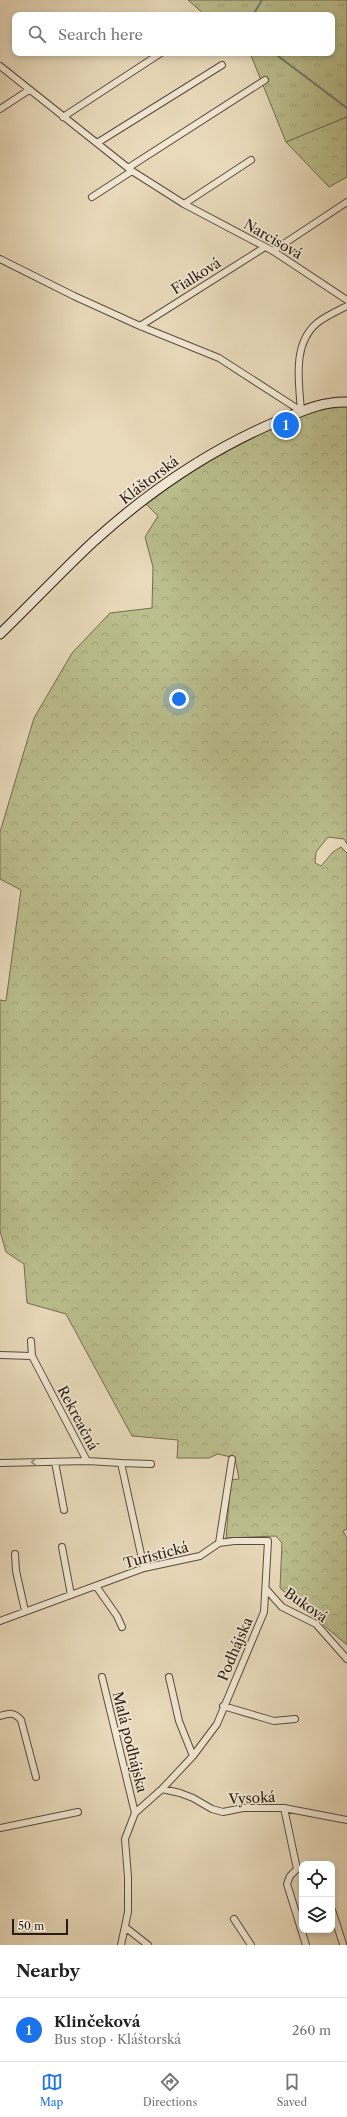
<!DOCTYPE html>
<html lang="en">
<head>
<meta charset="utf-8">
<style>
	:root { --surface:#fff; --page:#f2f2f2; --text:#222; --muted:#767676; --line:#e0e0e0; --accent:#1a73e8 }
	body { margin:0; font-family:"Libre Caslon Text",serif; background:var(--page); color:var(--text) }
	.controls { position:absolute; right:12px; bottom:12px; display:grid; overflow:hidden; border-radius:8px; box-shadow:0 2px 6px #0003 }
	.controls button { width:36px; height:36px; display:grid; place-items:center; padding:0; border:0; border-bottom:1px solid var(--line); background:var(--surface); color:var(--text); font:20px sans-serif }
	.scale { position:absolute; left:12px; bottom:10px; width:56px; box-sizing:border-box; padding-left:4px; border:2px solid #2b1c15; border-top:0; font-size:11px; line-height:14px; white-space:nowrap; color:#2b1c15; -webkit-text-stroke:3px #f1e7d3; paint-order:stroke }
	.you { position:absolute; left:179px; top:699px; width:14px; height:14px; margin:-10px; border:3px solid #fff; border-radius:50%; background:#1a73e8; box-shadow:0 0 0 6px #1a73e833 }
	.badge { display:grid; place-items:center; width:26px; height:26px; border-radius:50%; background:var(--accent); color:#fff; font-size:13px; font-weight:700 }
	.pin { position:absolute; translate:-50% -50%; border:2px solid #fff; box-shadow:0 1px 4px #0006 }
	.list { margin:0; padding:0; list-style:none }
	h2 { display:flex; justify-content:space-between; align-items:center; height:52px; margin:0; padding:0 16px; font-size:17px }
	h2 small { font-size:13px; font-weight:400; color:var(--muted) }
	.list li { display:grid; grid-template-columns:26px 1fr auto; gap:12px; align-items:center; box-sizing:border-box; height:64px; padding:0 16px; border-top:1px solid var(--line) }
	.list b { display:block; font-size:15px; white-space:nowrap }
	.list p { margin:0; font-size:13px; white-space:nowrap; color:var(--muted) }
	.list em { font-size:13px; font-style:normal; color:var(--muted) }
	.icon { flex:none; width:22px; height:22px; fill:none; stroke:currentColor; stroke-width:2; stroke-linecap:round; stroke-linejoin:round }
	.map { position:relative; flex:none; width:347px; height:1945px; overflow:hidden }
	.search { position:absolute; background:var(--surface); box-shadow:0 2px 6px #0003; left:12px; right:12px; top:12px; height:44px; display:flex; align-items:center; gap:10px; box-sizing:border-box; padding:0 14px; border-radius:8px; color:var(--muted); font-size:15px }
	.sheet { height:116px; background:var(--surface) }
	nav { display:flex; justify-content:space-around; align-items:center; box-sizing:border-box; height:56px; border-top:1px solid var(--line); background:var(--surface); font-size:11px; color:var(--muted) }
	nav a { display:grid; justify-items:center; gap:2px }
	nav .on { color:var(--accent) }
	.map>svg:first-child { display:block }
	.grass { fill:url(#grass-tufts); stroke:#736d51 }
	.forest { fill:url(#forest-crowns); stroke:#736d51 }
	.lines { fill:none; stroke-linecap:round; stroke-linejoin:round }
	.stream { stroke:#6d7b6e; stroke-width:2 }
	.street-casing { stroke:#5a4c3e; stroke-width:8 }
	.secondary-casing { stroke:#2b1c15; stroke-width:11 }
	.street { stroke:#f1e7d3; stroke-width:6 }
	.secondary { stroke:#f1e7d3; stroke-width:9 }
	.oneway { stroke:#988c7e }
	.labels { text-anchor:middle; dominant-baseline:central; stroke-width:3.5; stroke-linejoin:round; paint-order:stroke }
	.street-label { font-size:14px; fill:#2b1c15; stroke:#f1e7d3 }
</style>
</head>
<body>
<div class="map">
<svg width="347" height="1945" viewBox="0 0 347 1945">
	<defs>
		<pattern id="grass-tufts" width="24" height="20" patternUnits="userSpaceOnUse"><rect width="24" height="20" fill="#bbbe8d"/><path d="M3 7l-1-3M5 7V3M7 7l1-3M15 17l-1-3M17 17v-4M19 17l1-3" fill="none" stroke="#a1a379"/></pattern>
		<pattern id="forest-crowns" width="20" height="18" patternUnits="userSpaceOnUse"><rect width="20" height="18" fill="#bbbe8d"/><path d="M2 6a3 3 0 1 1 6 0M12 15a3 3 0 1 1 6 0" fill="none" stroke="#a1a379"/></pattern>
	</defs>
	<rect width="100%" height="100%" fill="#e9dabb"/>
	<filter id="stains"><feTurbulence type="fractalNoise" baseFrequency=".005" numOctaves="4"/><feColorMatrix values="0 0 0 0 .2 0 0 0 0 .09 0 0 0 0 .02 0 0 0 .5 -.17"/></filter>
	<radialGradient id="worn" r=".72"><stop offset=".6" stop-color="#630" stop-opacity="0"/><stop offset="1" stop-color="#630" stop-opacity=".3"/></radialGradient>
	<path class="grass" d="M188 0H347V117L286 142 250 53H332V15H205Z"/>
	<path class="forest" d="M347 117V177L329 187 286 142Z
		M347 402V844L344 839 328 837 316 852 315 863 321 866 333 852 341 847 347 853V1529L343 1531 347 1538V1645L280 1588 282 1543 276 1536 226 1538 231 1480 239 1479 235 1458 218 1454 209 1458H177L178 1440 132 1436 66 1314 27 1303 24 1264 6 1252 0 1231V1000L6 1001 21 890 0 879V832L34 718 72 653 110 613 152 608 153 567 145 537 158 516 146 504 189 471 270 426Z"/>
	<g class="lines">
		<path class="stream" d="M253 15 262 0
			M274 53 347 108"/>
		<defs>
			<path id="street" d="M0 66 132 171 184 204 273 251 347 300
				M0 109 29 90
				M63 117 161 53
				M97 143 222 65
				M128 168 265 80
				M92 197 132 171
				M184 204 251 160
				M273 251 347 202
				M0 259 74 296 140 326 219 358 301 411
				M140 326 265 247
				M301 411C299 382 292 344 317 323 326 316 337 311 347 306
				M31 1341 32 1356
				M0 1355 32 1356 87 1461
				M55 1462 64 1510
				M0 1463 87 1461 121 1463 144 1568
				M121 1463 151 1464
				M219 1543 232 1459
				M62 1547 71 1595
				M15 1554 16 1571 25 1611
				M96 1586 117 1616 122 1627
				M266 1589 282 1607 316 1624 347 1659
				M0 1621 144 1568 200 1556 219 1543 234 1541H268L264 1612 217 1724 193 1756 162 1789 135 1813 125 1839 128 1877V1912L121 1945
				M102 1677 135 1813
				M169 1677 179 1721 193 1756
				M223 1706 274 1721 295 1719
				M0 1716C10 1713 14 1712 21 1720L36 1777
				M162 1789 180 1793 193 1798 212 1809 223 1812 243 1808H284L347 1820
				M284 1808 297 1869 290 1876 287 1884 306 1945
				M0 1828 78 1812
				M332 1910 343 1944
				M234 1919 251 1945
				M125 1927 148 1945"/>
			<path id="secondary" d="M0 634C31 604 61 572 93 542 148 492 209 450 278 421 300 412 322 401 347 402"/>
		</defs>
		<use href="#street" class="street-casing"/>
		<use href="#secondary" class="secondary-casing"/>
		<use href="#street" class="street"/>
		<use href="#secondary" class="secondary"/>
	</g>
	<defs><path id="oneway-chevron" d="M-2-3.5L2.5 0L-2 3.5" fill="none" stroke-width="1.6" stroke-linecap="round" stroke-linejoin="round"/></defs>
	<use class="oneway" href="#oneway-chevron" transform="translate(34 1462) rotate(178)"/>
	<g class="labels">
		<g class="street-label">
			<text transform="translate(273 239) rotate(30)">Narcisová</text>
			<text transform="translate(196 276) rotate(-32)">Fialková</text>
			<text transform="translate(149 480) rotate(-37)">Kláštorská</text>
			<text transform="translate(78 1418) rotate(62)">Rekreačná</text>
			<text transform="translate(156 1555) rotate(-15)">Turistická</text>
			<text transform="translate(306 1605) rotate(35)">Buková</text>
			<text transform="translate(235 1649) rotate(-67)">Podhájska</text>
			<text transform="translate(130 1742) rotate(76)">Malá podhájska</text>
			<text transform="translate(252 1798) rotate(-3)">Vysoká</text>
		</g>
	</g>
	<rect width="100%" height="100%" filter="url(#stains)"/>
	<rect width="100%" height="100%" fill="url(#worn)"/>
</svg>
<div class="controls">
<button><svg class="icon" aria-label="locate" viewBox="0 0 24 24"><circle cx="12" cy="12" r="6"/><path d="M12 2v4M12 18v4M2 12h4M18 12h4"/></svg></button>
<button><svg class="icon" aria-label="layers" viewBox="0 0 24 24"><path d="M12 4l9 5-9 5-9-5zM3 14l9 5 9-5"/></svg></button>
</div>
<div class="scale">50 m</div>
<div class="you"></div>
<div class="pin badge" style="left:286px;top:425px">1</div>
<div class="search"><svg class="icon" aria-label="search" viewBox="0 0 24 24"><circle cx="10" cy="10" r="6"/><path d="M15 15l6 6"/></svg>Search here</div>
</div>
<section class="sheet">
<h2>Nearby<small></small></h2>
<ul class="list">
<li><span class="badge">1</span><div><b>Klinčeková</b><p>Bus stop · Kláštorská</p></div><em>260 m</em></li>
</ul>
</section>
<nav>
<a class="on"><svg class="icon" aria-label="map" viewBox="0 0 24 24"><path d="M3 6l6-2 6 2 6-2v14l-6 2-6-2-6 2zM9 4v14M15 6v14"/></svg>Map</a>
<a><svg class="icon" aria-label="directions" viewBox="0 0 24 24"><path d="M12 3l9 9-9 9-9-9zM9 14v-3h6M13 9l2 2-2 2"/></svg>Directions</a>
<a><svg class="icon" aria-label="saved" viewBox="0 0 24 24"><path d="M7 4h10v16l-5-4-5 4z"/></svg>Saved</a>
</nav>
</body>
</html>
